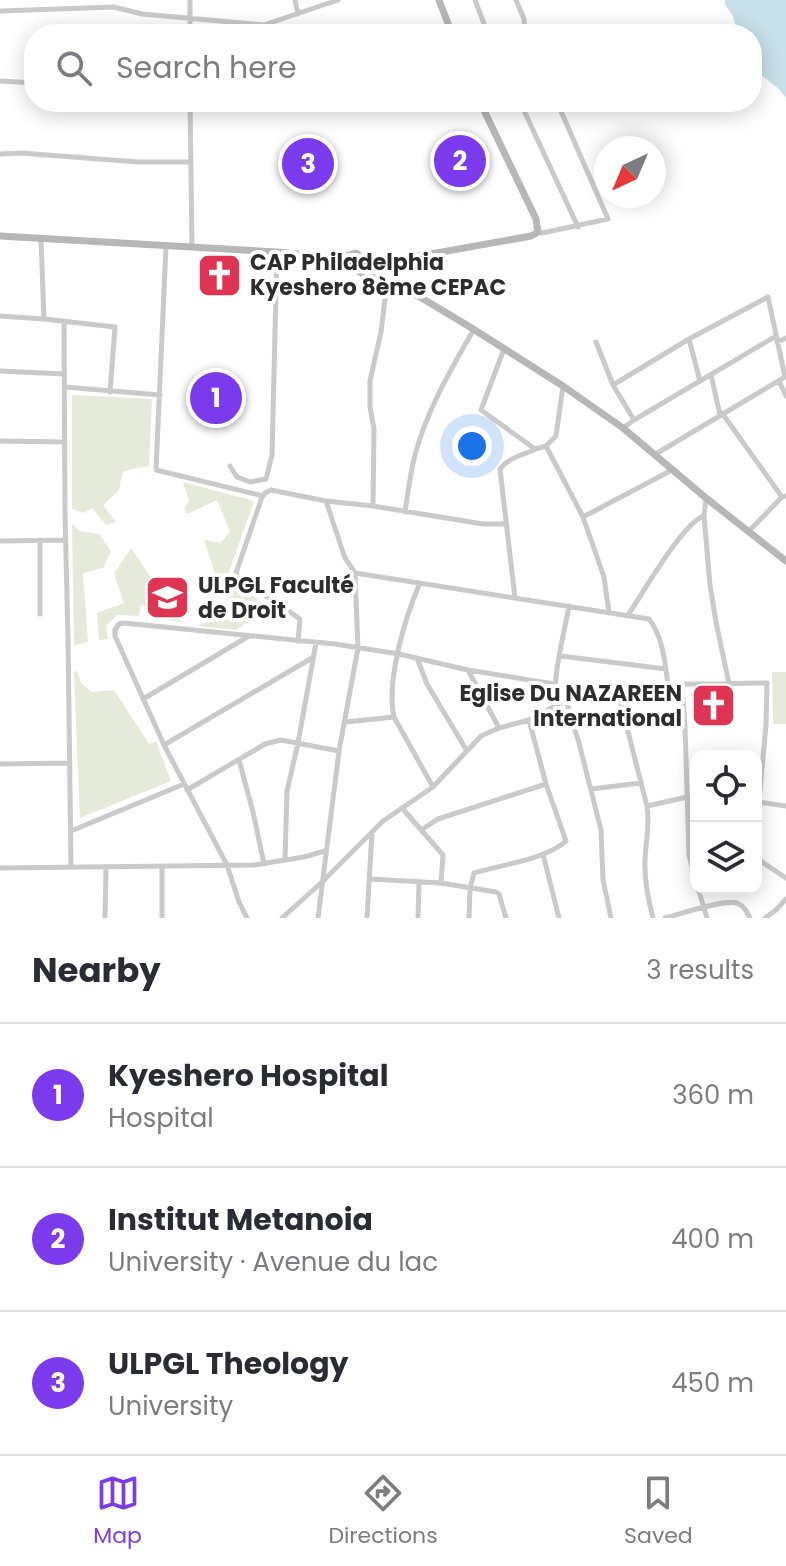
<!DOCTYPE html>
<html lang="en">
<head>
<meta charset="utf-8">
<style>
	:root { --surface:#fff; --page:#f2f2f3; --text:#2b2b33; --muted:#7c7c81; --line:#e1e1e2; --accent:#7c3aed }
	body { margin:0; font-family:Poppins,sans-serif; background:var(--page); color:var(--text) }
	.controls { position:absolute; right:24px; bottom:24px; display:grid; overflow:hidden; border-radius:16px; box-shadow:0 4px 20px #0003 }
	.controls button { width:72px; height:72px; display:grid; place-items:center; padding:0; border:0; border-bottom:2px solid var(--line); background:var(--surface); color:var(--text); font:40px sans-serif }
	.compass { position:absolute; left:594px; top:136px; width:72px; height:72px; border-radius:50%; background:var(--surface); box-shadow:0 4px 20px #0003; rotate:224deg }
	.you { position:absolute; left:472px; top:446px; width:28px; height:28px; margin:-20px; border:6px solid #fff; border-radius:50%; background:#1a73e8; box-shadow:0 0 0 12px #1a73e833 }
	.badge { display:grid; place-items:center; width:52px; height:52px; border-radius:50%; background:var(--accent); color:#fff; font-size:26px; font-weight:700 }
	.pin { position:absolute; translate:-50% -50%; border:4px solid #fff; box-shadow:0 2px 8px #0006 }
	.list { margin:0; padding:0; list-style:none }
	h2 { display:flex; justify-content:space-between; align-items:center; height:104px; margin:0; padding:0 32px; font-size:34px }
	h2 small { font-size:26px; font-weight:400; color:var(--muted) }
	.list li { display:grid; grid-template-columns:52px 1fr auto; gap:24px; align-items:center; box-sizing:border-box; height:144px; padding:0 32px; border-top:2px solid var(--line) }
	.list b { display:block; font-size:30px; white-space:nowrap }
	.list p { margin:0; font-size:26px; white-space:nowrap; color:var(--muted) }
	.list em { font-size:26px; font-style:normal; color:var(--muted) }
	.icon { flex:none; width:44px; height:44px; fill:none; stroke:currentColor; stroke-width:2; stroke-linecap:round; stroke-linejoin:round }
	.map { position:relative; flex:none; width:786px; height:918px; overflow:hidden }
	.search { position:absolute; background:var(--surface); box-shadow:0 4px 20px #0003; left:24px; right:24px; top:24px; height:88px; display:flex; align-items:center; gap:20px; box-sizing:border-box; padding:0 28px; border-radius:32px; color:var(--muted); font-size:30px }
	.sheet { height:536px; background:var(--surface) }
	nav { display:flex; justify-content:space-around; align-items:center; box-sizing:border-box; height:112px; border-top:2px solid var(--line); background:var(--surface); font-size:22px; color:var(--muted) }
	nav a { display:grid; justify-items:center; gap:4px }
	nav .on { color:var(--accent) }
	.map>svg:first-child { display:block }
	.green { fill:#e5eadb }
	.water { fill:#c8e0ea }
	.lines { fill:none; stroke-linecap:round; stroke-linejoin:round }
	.street { stroke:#cacaca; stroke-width:5 }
	.secondary { stroke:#b7b7b7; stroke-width:7 }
	.labels { text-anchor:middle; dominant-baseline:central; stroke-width:8; stroke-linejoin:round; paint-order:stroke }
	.poi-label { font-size:22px; font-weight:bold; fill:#2d2d2d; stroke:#fff; text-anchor:start }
</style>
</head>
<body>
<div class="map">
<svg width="786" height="918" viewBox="0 0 786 918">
	<rect width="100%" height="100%" fill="#fff"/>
	<path class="green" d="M72 395 152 399 149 466 123 471 119 490 103 505 116 522 106 525 92 508 84 513 72 509Z
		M183 482 254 501 228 575 257 598V616L236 630 198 626 234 604 214 571 204 540 221 543 230 531 217 500 187 514 184 510 189 500Z
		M72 524 80 531 99 534 111 551 103 568 83 573 88 642 74 645Z
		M131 548 181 622 159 619 158 608 141 605 139 616 117 615 106 626 108 639 99 640 97 613 124 603 114 574Z
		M76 669 81 683 91 692 114 690 149 744 156 741 171 781 80 818 74 674Z
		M772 672H786V724H773Z"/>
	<path class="water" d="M725 0H786V98L779 89 754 70 756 63 752 60V34H737L733 16 725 5Z"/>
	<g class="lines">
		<path class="street" d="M295 0 298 14
			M475 0 488 34
			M516 0 524 19 525 34
			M0 11 114 7 142 14 264 25 338 0
			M190 34V0
			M0 81 34 83
			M190 102 192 247
			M520 102 578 227
			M0 154 21 153 138 162H191
			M538 232 542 233 608 219 557 102
			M41 239 44 319
			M166 246 156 470 263 496 265 493 271 490 326 501 373 506 483 524H506
			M0 316 44 319 115 327 110 392
			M64 321 65 513 68 639 71 867
			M689 339 700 381
			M596 342 613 385 634 420
			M777 342 786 338
			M504 349 481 410 535 449 546 446 556 436 563 386
			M0 371 64 374
			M711 375 720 415
			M779 381 786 396
			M613 385 689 339 768 297 785 377
			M65 387 160 395
			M722 413 782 497
			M623 428 634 420 776 336
			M0 441 65 442
			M546 446 583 517 604 577 609 613
			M654 455 785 377
			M230 466 237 477 250 482 266 479 272 455 277 252
			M262 497 236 573 238 577 300 619 298 641
			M706 498 704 516 710 585 716 622 729 684
			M373 506 374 429 370 407V381L381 332 387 282
			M405 512C408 493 410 474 415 455 427 410 451 369 474 329
			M583 517 672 470
			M749 531 782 497 786 496
			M0 541 66 540
			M355 573 649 619C663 637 665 663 668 685
			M419 585C405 618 386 681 394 717L433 787
			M515 598 500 469C508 458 522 455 534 450
			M40 614V540
			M628 615C642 595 683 522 704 516
			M561 656 666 669
			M417 658 427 684 467 751
			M468 670 499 728
			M616 685 647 806C650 824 646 840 645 859 644 879 648 899 653 918
			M682 685 685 726 689 855 696 882
			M143 699 249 636
			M566 701 579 743 601 830 603 880 611 918
			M555 707C553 673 563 639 569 606
			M346 722 394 717
			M164 745 312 658
			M239 760 253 812 264 864
			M0 764 70 763
			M591 789 641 783
			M187 790 265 744 281 740 339 751
			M759 802 786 806
			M647 806 687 797H696
			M402 808 443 855 441 883
			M421 830 438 819 546 784
			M71 831 184 784
			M543 854 559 918
			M756 858 786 878
			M285 860 287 791 298 743 316 643
			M0 868 254 865 304 857 325 851
			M370 879 441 883 496 892 499 894 506 918
			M698 888 707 918
			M105 918 106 867
			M162 918V867
			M247 918 239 902 227 865 164 745 115 636V630L119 624 124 623 335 644 399 654 468 670 554 684
			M282 918 321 883 383 821 433 787 481 736 499 728 529 720 581 692 595 687 616 685 767 683 766 725 759 802
			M318 918 339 751 358 648 355 573 345 558 326 501
			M367 918 372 832
			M418 918 419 882
			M469 918 470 889 474 873C500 865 547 859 566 841L546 784 529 720
			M665 918C680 914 724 899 737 903 744 906 747 912 750 918
			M765 918 776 910 786 899"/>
		<path class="secondary" d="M439 0 452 34
			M0 236 277 252C303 254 332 262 356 253L364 259
			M348 257 349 267 355 270 362 268 364 259
			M364 259 414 257 531 236 538 232 536 219 480 102
			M355 270 420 297 470 327 563 386 623 428 706 498 786 561"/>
	</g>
	<defs>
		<symbol id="church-square" viewBox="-11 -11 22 22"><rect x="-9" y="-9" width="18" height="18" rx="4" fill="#df3453" stroke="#fff"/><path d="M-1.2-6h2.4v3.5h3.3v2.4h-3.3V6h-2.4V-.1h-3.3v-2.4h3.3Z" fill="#fff"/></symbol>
		<symbol id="university-square" viewBox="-11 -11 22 22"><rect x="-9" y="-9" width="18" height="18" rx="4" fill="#df3453" stroke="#fff"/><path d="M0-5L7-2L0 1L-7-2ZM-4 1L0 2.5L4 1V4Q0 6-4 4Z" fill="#fff"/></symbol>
	</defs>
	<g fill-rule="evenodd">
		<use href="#church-square" x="194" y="250" width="51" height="51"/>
		<use href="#university-square" x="142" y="572" width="51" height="51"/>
		<use href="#church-square" x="688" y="680" width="51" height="51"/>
	</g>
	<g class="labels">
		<g class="poi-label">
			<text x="250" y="262">CAP Philadelphia<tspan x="250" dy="25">Kyeshero 8ème CEPAC</tspan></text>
			<text x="198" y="585">ULPGL Faculté<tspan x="198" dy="25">de Droit</tspan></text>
			<text x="682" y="693" text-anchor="end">Eglise Du NAZAREEN<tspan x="682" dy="25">International</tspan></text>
		</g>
	</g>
</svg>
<div class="controls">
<button><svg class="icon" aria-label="locate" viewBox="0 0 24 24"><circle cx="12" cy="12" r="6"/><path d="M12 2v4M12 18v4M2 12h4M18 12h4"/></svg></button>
<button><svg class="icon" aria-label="layers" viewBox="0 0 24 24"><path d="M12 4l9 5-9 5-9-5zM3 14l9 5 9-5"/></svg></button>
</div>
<svg class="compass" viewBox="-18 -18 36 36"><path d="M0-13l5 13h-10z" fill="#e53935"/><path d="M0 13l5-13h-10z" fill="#7c7c81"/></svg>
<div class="you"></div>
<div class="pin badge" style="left:216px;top:398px">1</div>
<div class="pin badge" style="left:460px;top:161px">2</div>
<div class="pin badge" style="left:308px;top:164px">3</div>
<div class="search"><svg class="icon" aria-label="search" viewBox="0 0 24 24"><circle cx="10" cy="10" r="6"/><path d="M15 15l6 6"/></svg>Search here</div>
</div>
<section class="sheet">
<h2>Nearby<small>3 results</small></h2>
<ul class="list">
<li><span class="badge">1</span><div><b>Kyeshero Hospital</b><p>Hospital</p></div><em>360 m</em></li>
<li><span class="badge">2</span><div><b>Institut Metanoia</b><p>University · Avenue du lac</p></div><em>400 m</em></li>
<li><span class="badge">3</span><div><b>ULPGL Theology</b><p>University</p></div><em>450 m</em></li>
</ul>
</section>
<nav>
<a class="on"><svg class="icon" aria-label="map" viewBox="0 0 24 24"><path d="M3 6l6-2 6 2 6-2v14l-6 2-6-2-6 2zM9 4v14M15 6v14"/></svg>Map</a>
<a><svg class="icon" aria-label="directions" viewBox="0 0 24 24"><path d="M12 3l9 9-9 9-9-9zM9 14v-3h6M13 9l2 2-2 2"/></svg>Directions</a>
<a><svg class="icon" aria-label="saved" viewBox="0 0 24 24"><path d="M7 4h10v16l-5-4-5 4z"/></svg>Saved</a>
</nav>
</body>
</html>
